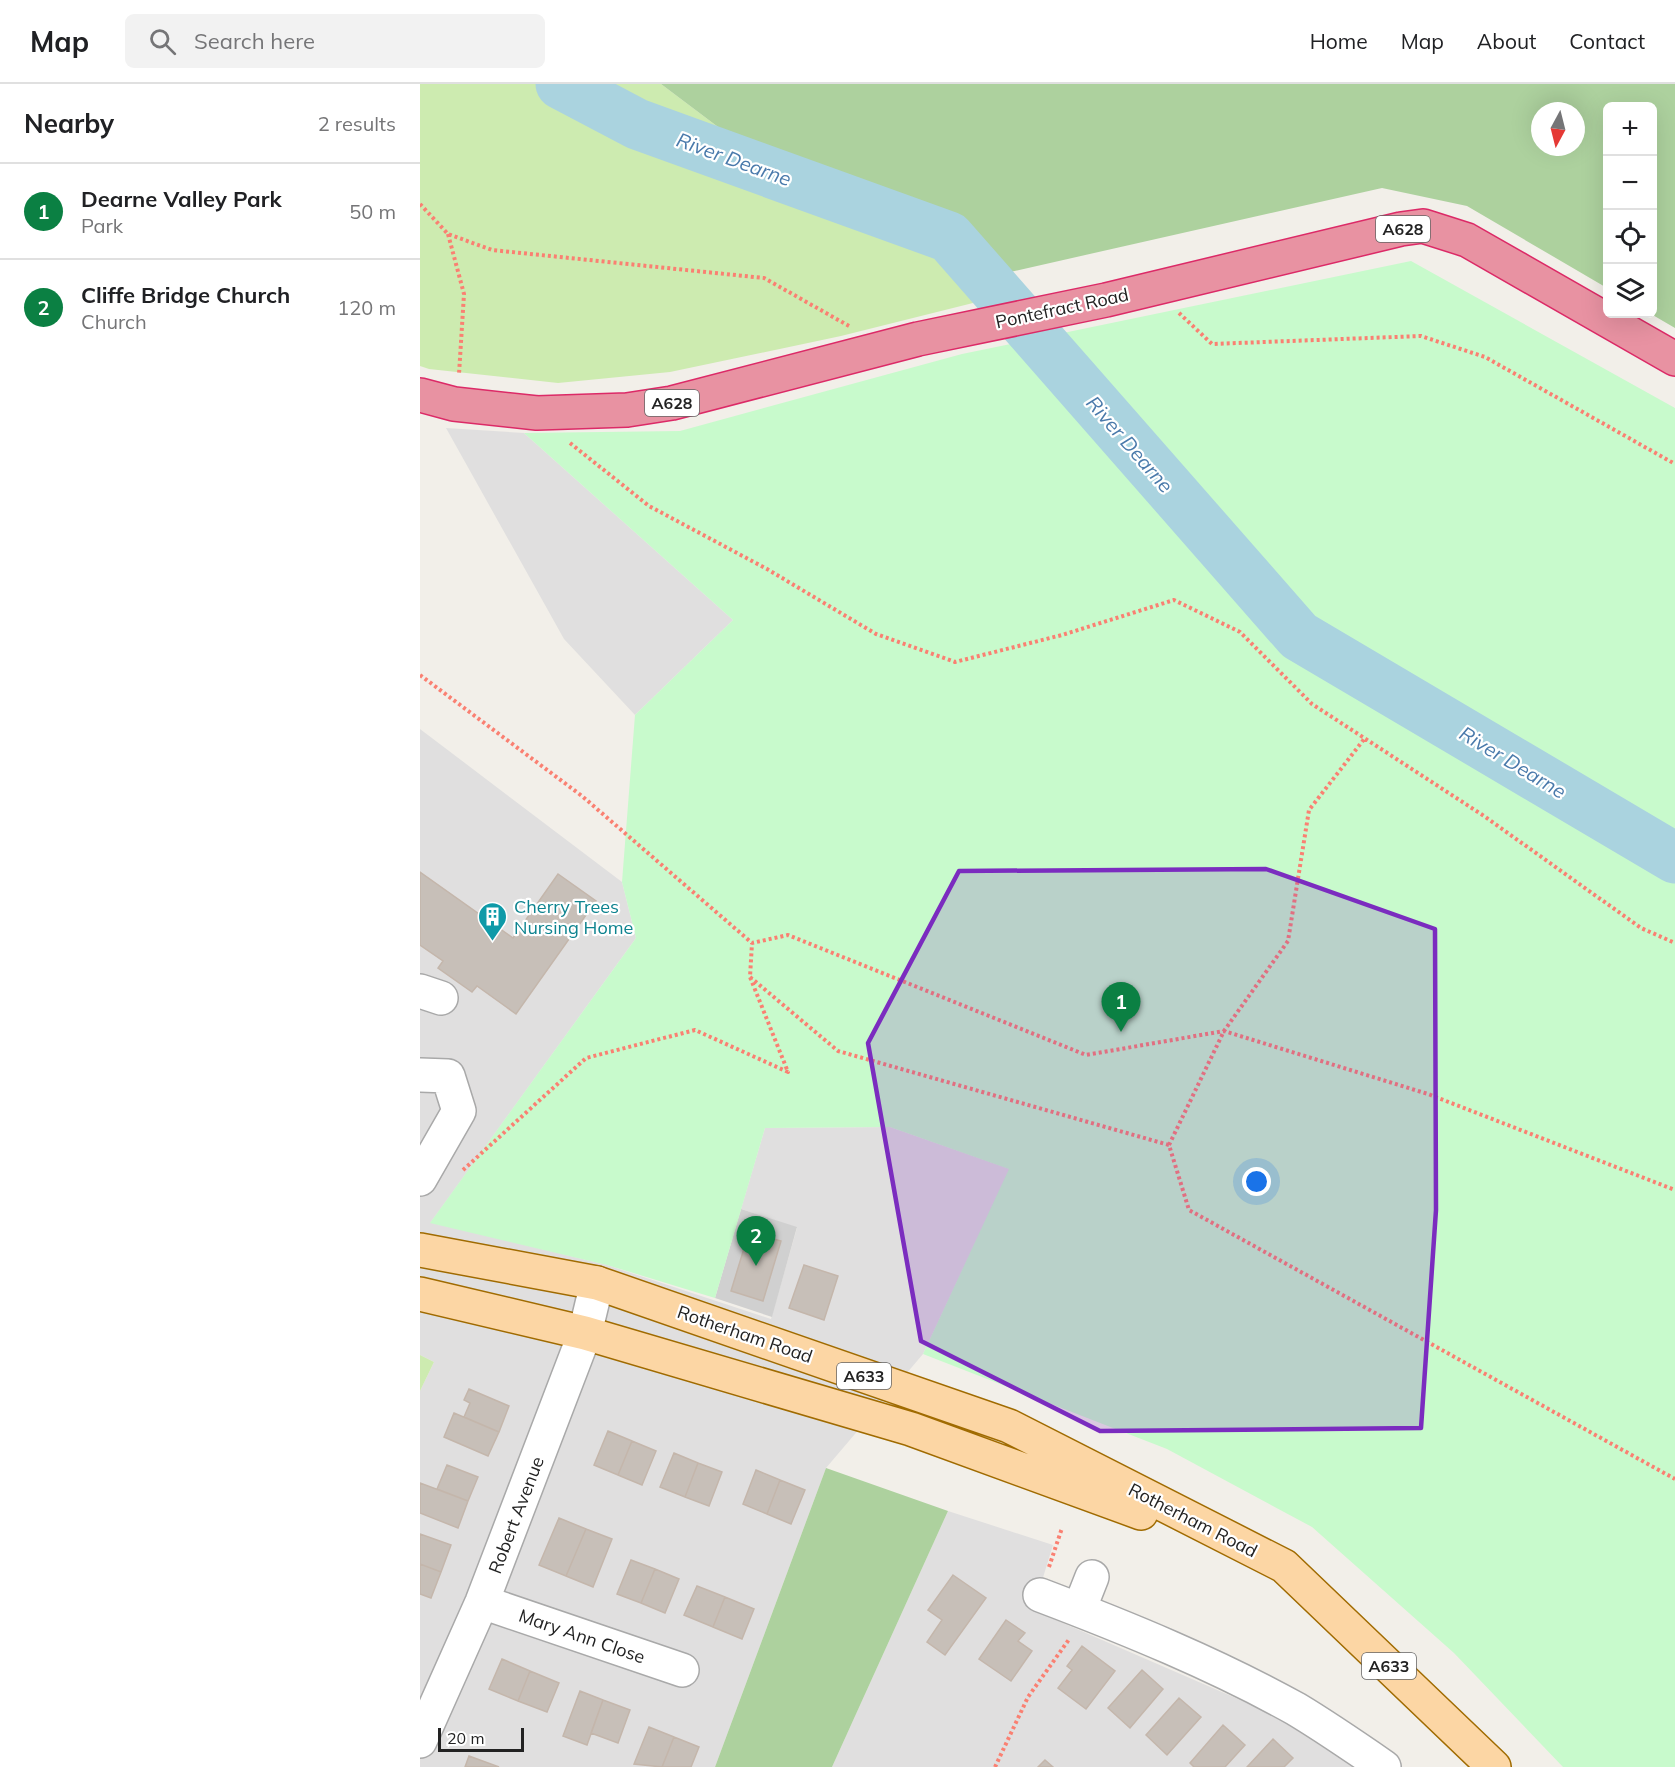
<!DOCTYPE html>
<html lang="en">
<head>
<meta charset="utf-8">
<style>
	:root { --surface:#fff; --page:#f2f2f2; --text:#202124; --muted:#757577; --line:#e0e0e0; --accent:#0b8043 }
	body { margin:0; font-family:Mulish,sans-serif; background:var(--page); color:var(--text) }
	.controls { position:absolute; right:18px; top:18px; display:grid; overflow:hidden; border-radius:9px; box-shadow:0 6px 24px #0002 }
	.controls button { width:54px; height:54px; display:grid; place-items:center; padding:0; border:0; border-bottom:2px solid var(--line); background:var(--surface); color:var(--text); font:30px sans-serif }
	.compass { position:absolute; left:1111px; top:18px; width:54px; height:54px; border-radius:50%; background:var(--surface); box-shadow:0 6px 24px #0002; rotate:187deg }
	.scale { position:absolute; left:18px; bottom:15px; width:86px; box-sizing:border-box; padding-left:6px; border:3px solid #222; border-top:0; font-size:16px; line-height:21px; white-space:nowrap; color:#222; -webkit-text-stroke:4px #fff; paint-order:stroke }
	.you { position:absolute; left:837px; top:1098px; width:21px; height:21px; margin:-15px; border:4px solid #fff; border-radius:50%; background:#1a73e8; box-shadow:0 0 0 9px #1a73e833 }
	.badge { display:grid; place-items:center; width:39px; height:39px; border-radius:50%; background:var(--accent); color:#fff; font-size:20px; font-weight:700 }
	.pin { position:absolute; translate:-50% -50px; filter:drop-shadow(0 2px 3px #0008) }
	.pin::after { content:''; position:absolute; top:32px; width:21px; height:18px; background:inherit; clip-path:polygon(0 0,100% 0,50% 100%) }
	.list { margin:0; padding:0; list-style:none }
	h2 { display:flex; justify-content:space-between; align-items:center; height:78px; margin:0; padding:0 24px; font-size:26px }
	h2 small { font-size:20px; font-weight:400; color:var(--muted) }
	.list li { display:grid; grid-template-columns:39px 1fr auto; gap:18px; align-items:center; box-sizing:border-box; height:96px; padding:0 24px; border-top:2px solid var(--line) }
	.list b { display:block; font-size:22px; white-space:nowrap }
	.list p { margin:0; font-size:20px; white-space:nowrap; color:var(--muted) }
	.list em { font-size:20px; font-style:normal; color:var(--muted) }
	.icon { flex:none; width:33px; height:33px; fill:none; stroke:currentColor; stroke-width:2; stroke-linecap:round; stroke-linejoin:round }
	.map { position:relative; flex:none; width:1255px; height:1683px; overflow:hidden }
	header { display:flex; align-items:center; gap:36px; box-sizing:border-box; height:84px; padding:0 30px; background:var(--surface); border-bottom:2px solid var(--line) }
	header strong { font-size:28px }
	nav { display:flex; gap:33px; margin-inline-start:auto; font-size:21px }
	.search { width:420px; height:54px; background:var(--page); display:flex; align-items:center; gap:15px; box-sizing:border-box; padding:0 21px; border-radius:9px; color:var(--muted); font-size:22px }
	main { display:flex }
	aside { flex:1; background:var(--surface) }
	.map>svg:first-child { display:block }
	.residential { fill:#e0dfdf }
	.religious { fill:#d0d0d0 }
	.grass { fill:#cdebb0 }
	.forest { fill:#add19e; fill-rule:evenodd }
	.park { fill:#c8facc }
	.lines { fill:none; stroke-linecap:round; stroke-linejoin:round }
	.river { stroke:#aad3df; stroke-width:51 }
	.building { fill:#c7bfb8; stroke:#c4b6ab; stroke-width:1.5 }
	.minor-casing { stroke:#a9a9a9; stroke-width:36 }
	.major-casing { stroke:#a06b00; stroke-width:36 }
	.highway-casing { stroke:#dc2a67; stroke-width:36 }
	.path { stroke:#fa8072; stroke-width:4; stroke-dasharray:3 3; stroke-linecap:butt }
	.minor { stroke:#fff; stroke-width:33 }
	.major { stroke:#fcd6a4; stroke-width:33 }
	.highway { stroke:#e892a2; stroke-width:33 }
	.marked { fill:#7b2cbf; fill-opacity:0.2; stroke:#7b2cbf; stroke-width:4.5; stroke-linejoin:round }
	.labels { text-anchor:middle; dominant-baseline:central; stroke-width:4.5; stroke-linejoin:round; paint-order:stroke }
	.shield { fill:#fff; stroke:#646464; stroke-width:1.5 }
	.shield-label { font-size:16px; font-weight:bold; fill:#222 }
	.street-label { font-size:18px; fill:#222; stroke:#fff }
	.culture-label { font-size:18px; fill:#0d838f; stroke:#fff; text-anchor:start }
	.water-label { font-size:20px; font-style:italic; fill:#4a7aab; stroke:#fff }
</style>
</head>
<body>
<header>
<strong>Map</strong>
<div class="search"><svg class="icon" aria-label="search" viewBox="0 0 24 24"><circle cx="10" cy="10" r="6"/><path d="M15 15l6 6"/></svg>Search here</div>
<nav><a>Home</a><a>Map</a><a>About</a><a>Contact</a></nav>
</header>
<main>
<aside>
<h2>Nearby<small>2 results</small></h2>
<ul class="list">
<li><span class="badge">1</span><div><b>Dearne Valley Park</b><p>Park</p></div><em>50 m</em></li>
<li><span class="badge">2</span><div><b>Cliffe Bridge Church</b><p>Church</p></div><em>120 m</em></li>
</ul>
</aside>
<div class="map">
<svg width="1255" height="1683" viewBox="0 0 1255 1683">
	<rect width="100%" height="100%" fill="#f2efe9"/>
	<path class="residential" d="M26 344 104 349 313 536 215 631 144 555Z
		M0 645 202 798 216 854 11 1138 187 1181 351 1235 377 1144 321 1125 345 1044 470 1043 590 1085 503 1270 406 1384 295 1683H0V1307L14 1278 0 1271Z
		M528 1427 633 1461 613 1526 873 1639 938 1683H412Z"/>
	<path class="religious" d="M321 1125 377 1143 352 1233 295 1214Z"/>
	<path class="grass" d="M0 0H241L322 61 540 139 605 206 421 252 250 288 138 299 9 285 0 282Z
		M0 1271 14 1278 0 1307Z"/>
	<path class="forest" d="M241 0H1255V244L1231 230 1232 22H1188L1187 204 1047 122 962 104 590 188 540 139 322 61ZM1120 27H1156V63H1120Z
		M406 1384 528 1427 412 1683H295Z"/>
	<path class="park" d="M991 177 1255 324V1683H1143L1034 1569 892 1443 747 1365 503 1270 589 1085 470 1043 345 1044 295 1214 187 1181 10 1139 216 854 202 798 215 631 313 536 104 349 260 347 542 270Z"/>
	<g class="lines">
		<path class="river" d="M141 0 217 40 529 153 879 552 1255 774"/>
	</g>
	<path class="building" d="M0 788 93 854 138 790 176 817 96 930 57 902 52 908 18 884 23 877 0 861Z
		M329 1148 361 1157 343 1217 311 1207Z
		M384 1181 418 1192 404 1236 369 1224Z
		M49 1305 89 1322 79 1348 44 1333 50 1319 44 1316Z
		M34 1329 79 1348 68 1372 24 1353Z
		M188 1347 212 1357 198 1391 174 1381Z
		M212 1357 236 1367 222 1401 198 1391Z
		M254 1369 278 1379 265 1413 240 1403Z
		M278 1379 302 1388 289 1422 265 1413Z
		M27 1381 58 1393 48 1417 17 1405Z
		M336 1386 360 1396 347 1430 323 1420Z
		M360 1396 385 1406 371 1440 347 1430Z
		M0 1399 48 1417 38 1444 0 1429Z
		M139 1434 166 1445 146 1492 119 1481Z
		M166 1445 192 1455 173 1503 146 1492Z
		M0 1450 31 1461 21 1488 0 1480Z
		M211 1476 235 1485 221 1519 197 1510Z
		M0 1480 21 1488 11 1514 0 1510Z
		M235 1485 259 1495 245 1529 221 1519Z
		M533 1491 566 1514 525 1571 507 1558 522 1536 508 1526Z
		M277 1502 305 1513 293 1543 264 1531Z
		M305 1513 334 1525 322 1555 293 1543Z
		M586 1536 605 1549 598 1557 612 1567 591 1597 559 1575Z
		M662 1562 695 1587 666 1625 638 1604 652 1586 647 1582Z
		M82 1575 110 1587 98 1617 69 1605Z
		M722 1586 743 1605 710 1644 688 1624Z
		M110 1587 139 1599 127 1628 98 1617Z
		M160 1607 183 1616 167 1661 143 1652Z
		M759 1614 781 1633 747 1671 726 1651Z
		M183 1616 210 1626 198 1659 171 1649Z
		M803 1641 825 1661 805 1683H774L770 1679Z
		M229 1643 254 1653 242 1683 214 1680Z
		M254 1653 279 1663 271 1683H242Z
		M853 1655 873 1674 864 1683H827Z
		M49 1672 79 1683H45Z
		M625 1676 633 1683H618Z"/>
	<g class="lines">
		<defs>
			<path id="minor" d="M0 907 21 914
				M0 991 28 992 39 1027 0 1095
				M620 1511C707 1544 795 1580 876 1625 906 1643 935 1663 964 1683
				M62 1518 262 1586
				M659 1526 672 1493
				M0 1657 62 1518 165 1249 177 1199"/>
			<path id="major" d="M0 1166 177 1199 589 1342 864 1482 1074 1683
				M0 1210 165 1249 491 1345 721 1429"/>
			<path id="highway" d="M0 311 34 320 117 329 207 326 252 319 498 255 686 216 981 145 1003 142 1047 156 1255 275"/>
		</defs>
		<use href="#minor" class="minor-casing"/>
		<use href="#major" class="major-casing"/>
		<use href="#highway" class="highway-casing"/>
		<path class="path" d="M0 120 28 150 72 166 344 194 429 242
			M28 150 44 210 39 290
			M759 229 792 260 1001 252 1065 273 1255 380
			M150 359 229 422 347 485 456 550 535 578 642 551 754 516 820 548 892 620 1064 732 1221 844 1255 859
			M0 591 162 712 332 859 368 851 666 971 804 947 1008 1010 1255 1106
			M330 893 418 967 749 1061 769 1126 1255 1395
			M749 1061 804 947 868 857 889 726 945 654
			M43 1086 166 974 275 946 368 988 330 893 332 859
			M629 1483 642 1444
			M575 1683 608 1613 650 1554"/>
		<use href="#minor" class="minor"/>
		<use href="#major" class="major"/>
		<use href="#highway" class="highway"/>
	</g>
	<path class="marked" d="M846 785 1015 845 1016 1126 1001 1344 680 1347 501 1257 448 959 539 787Z"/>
	<defs>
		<symbol id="building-pin" viewBox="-11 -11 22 30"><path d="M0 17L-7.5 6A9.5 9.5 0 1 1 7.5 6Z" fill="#0f9aa8" stroke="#fff"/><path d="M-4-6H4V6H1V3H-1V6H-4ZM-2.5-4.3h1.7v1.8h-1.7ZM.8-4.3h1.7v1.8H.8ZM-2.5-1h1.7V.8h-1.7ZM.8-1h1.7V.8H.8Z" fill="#fff"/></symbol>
	</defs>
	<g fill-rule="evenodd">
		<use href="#building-pin" x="56" y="816" width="33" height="45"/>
	</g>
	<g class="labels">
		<g class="shield">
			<rect x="956" y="132" width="54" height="26" rx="4.5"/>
			<rect x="225" y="306" width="54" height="26" rx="4.5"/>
			<rect x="417" y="1279" width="54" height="26" rx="4.5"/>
			<rect x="942" y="1569" width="54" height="26" rx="4.5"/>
		</g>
		<g class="shield-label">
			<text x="983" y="145">A628</text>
			<text x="252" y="319">A628</text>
			<text x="444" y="1292">A633</text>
			<text x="969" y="1582">A633</text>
		</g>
		<g class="street-label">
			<text transform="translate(642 224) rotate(-12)">Pontefract Road</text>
			<text transform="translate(325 1250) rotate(19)">Rotherham Road</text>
			<text transform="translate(96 1431) rotate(-69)">Robert Avenue</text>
			<text transform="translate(773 1436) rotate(27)">Rotherham Road</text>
			<text transform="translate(162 1552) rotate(19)">Mary Ann Close</text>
		</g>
		<g class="culture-label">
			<text x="94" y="822">Cherry Trees<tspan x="94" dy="21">Nursing Home</tspan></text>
		</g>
		<g class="water-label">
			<text transform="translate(314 75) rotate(20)">River Dearne</text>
			<text transform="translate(710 360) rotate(49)">River Dearne</text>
			<text transform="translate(1093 678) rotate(31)">River Dearne</text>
		</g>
	</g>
</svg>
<div class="controls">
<button>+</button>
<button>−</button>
<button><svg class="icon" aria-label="locate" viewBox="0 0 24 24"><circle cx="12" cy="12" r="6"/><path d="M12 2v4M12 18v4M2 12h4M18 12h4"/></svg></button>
<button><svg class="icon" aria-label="layers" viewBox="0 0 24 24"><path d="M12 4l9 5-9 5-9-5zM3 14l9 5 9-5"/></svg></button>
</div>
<svg class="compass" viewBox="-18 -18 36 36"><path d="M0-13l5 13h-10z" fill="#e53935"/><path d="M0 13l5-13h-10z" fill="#757577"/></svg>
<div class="scale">20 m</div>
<div class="you"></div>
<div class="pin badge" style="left:701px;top:948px">1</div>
<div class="pin badge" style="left:336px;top:1182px">2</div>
</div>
</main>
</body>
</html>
